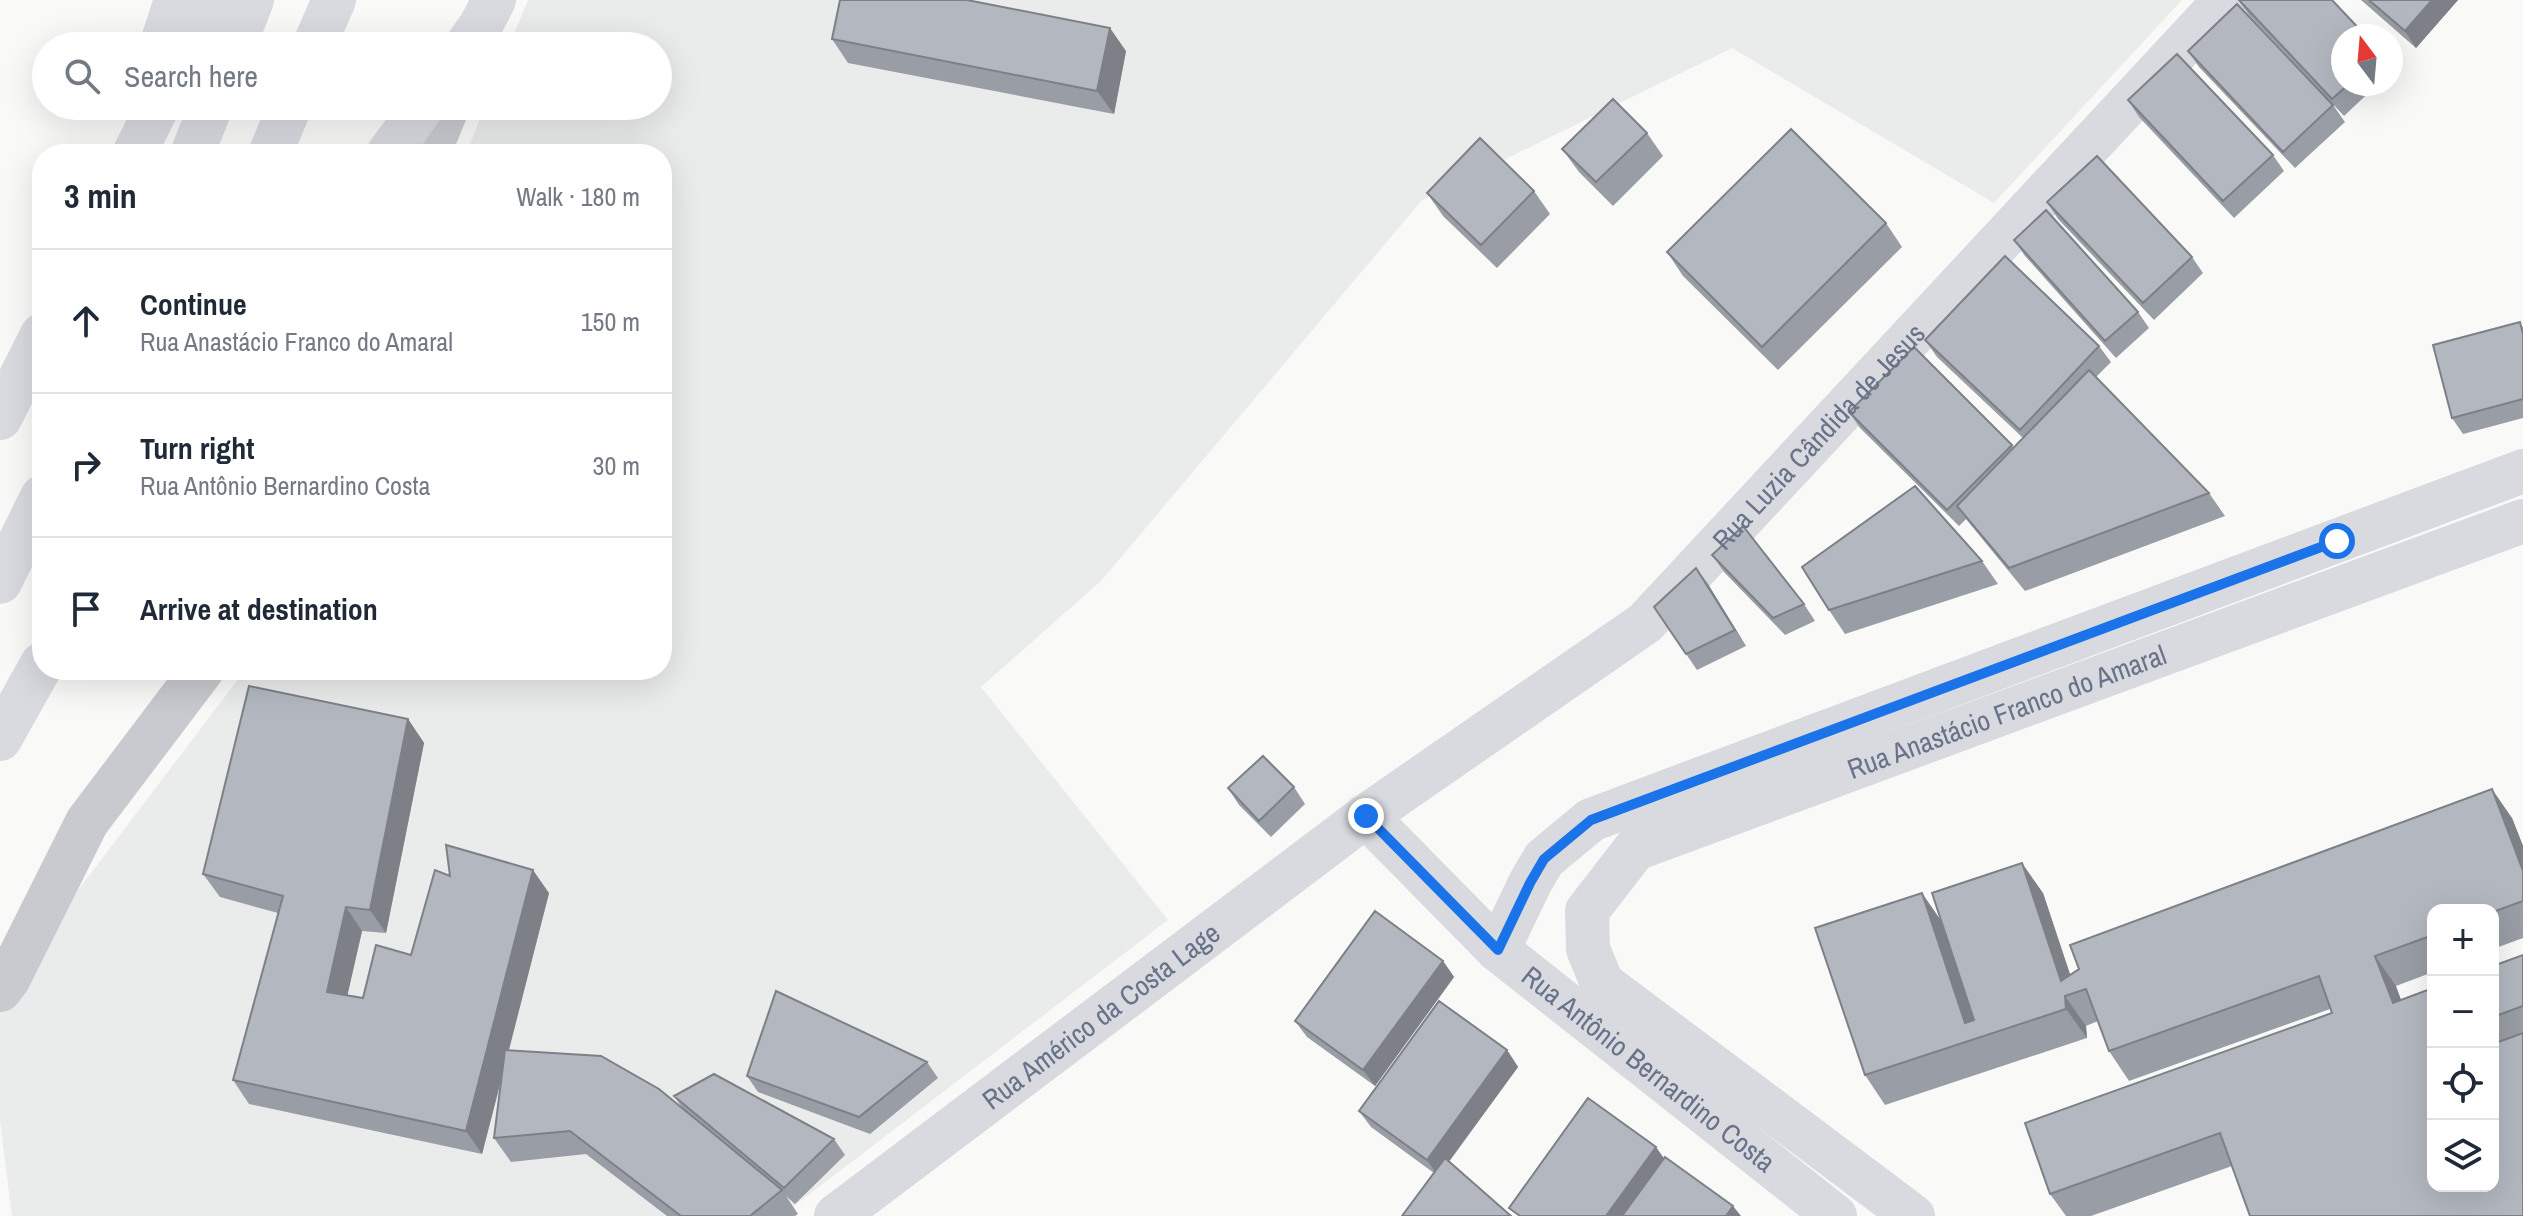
<!DOCTYPE html>
<html lang="en">
<head>
<meta charset="utf-8">
<style>
	:root { --surface:#fff; --page:#f6f6f7; --text:#1f2937; --muted:#747a83; --line:#e0e1e3 }
	body { margin:0; font-family:"Archivo Narrow",sans-serif; background:var(--page); color:var(--text) }
	.controls { position:absolute; right:24px; bottom:24px; display:grid; overflow:hidden; border-radius:16px; box-shadow:0 8px 32px #0002 }
	.controls button { width:72px; height:72px; display:grid; place-items:center; padding:0; border:0; border-bottom:2px solid var(--line); background:var(--surface); color:var(--text); font:40px sans-serif }
	.compass { position:absolute; left:2331px; top:24px; width:72px; height:72px; border-radius:50%; background:var(--surface); box-shadow:0 8px 32px #0002; rotate:344deg }
	.stop { position:absolute; width:24px; height:24px; margin:-18px; border:6px solid #1a73e8; border-radius:50%; background:#fff }
	.stop.end { background:#1a73e8; border-color:#fff; box-shadow:0 2px 8px #0008 }
	.list { margin:0; padding:0; list-style:none }
	h2 { display:flex; justify-content:space-between; align-items:center; height:104px; margin:0; padding:0 32px; font-size:34px }
	h2 small { font-size:26px; font-weight:400; color:var(--muted) }
	.list li { display:grid; grid-template-columns:52px 1fr auto; gap:24px; align-items:center; box-sizing:border-box; height:144px; padding:0 32px; border-top:2px solid var(--line) }
	.list b { display:block; font-size:30px; white-space:nowrap }
	.list p { margin:0; font-size:26px; white-space:nowrap; color:var(--muted) }
	.list em { font-size:26px; font-style:normal; color:var(--muted) }
	.icon { flex:none; width:44px; height:44px; fill:none; stroke:currentColor; stroke-width:2; stroke-linecap:round; stroke-linejoin:round }
	.map { position:relative; flex:none; width:2523px; height:1216px; overflow:hidden }
	.search { position:absolute; background:var(--surface); box-shadow:0 8px 32px #0002; left:32px; top:32px; width:640px; height:88px; display:flex; align-items:center; gap:20px; box-sizing:border-box; padding:0 28px; border-radius:44px; color:var(--muted); font-size:30px }
	.panel { position:absolute; background:var(--surface); box-shadow:0 8px 32px #0002; left:32px; top:144px; width:640px; height:536px; border-radius:32px }
	.map>svg:first-child { display:block }
	.built { fill:#eaebeb }
	.lines { fill:none; stroke-linecap:round; stroke-linejoin:round }
	.street { stroke:#c8cacf; stroke-width:44 }
	.secondary { stroke:#d8dae0; stroke-width:44 }
	.highway { stroke:#d8dae0; stroke-width:44 }
	.wall { fill:#999da5 }
	.shaded-wall { fill:#7d8086 }
	.building { fill:#b2b7c0; stroke:#7d8086; stroke-width:2 }
	.route { stroke:#1a73e8; stroke-width:10 }
	.labels { text-anchor:middle; dominant-baseline:central; stroke-width:8; stroke-linejoin:round; paint-order:stroke }
	.street-label { font-size:28px; fill:#68738a; stroke:#fff }
</style>
</head>
<body>
<div class="map">
<svg width="2523" height="1216" viewBox="0 0 2523 1216">
	<rect width="100%" height="100%" fill="#f9faf8"/>
	<path class="built" d="M528 0H2182L1994 203 1732 48 1422 200 1101 581 981 687 1168 920 781 1216H12L0 1122V993L236 682 241 670H662V154H466L485 106H658V46H509Z"/>
	<g class="lines">
		<path class="street" d="M428 154 448 106
			M0 990 9 978 87 822 202 670"/>
		<g class="secondary">
			<path d="M481 25 494 0"/>
			<path d="M161 46 176 0"/>
			<path d="M0 418 42 335"/>
			<path id="s1" d="M1366 816 1498 950 1835 1216"/>
			<path d="M1498 950 1530 883 1544 859 1591 820 2523 471"/>
			<path id="s2" d="M836 1216 1366 816 1645 623 2225 0"/>
			<path id="s3" d="M1913 1216 1602 983 1588 949 1587 911 1635 849 2523 521"/>
		</g>
		<path class="highway" d="M189 46 212 0
			M234 46 252 0
			M314 46 334 0
			M466 46 481 25
			M134 154 158 106
			M192 154 211 106
			M270 154 290 106
			M388 154 423 106
			M0 582 42 497
			M0 739 42 664"/>
	</g>
	<path class="wall" d="M2238 0 2343 84H2378L2344 116 2249 15Z
		M2361 0H2458L2416 48Z
		M832 39 1126 51 1114 114 848 63Z
		M2188 51 2333 105 2345 122 2295 168 2199 67Z
		M2128 100 2273 155 2284 171 2234 218 2139 117Z
		M1647 133 1663 156 1613 206 1579 172 1562 149Z
		M1534 191 1550 214 1497 268 1443 216 1427 193Z
		M2047 202 2192 257 2203 273 2154 320 2058 219Z
		M1886 223 1902 247 1778 370 1683 276 1667 252Z
		M2014 240 2138 312 2149 328 2116 358 2025 256Z
		M2523 326V418L2463 434 2452 418Z
		M1925 340 2099 346 2111 362 2096 377 2209 493 2225 516 2025 591 1966 519 1959 526 1860 428 1849 412 2012 445 2014 448 2023 438 1937 357Z
		M1712 555 1804 604 1815 621 1785 635 1724 572Z
		M1982 561 1998 584 1845 634 1829 610Z
		M1696 568 1746 646 1697 670 1654 607Z
		M408 719 424 743 386 933 362 931 347 995 363 998 411 955 450 876 549 893 509 1050 683 1109 674 1096 834 1139 845 1155 795 1204 786 1196 798 1214 795 1216H667L586 1154 511 1162 494 1138 502 1077 482 1154 249 1104 233 1080 278 913 220 897 203 874Z
		M1294 787 1305 804 1271 837 1239 805 1228 788Z
		M2512 818 2523 846V938L2493 949V910H2433V972L2396 986 2433 1186H2493V966L2523 955V1216L2232 1166 2091 1216H2066L2050 1194 2332 1013 2330 1009 2129 1081 2109 1051 2098 1021 2086 1026 2087 1038 1885 1105 1865 1075 1941 920 2043 893 2070 975Z
		M1443 961 1454 977 1375 1086 1307 1037 1295 1021Z
		M1507 1050 1518 1067 1449 1162 1434 1173 1371 1127 1359 1111Z
		M927 1062 938 1078 870 1134 758 1092 747 1076Z"/>
	<path class="shaded-wall" d="M2432 0H2458L2416 48 2405 31Z
		M1110 28 1126 51 1114 114 1097 91Z
		M1696 568 1708 584 1746 646 1735 630Z
		M408 719 424 743 386 933 370 910Z
		M2492 789 2512 818 2523 846V871Z
		M2022 863 2043 893 2076 992 2061 981Z
		M533 870 549 893 482 1154 466 1131Z
		M1922 893 1942 922 1980 1037 1965 1023Z
		M346 907 362 931 343 1015 327 992Z
		M2375 956 2396 986 2413 1032 2393 1003Z
		M1443 961 1454 977 1375 1086 1363 1070Z
		M2065 996 2086 1026 2087 1038 2066 1009Z
		M1507 1050 1518 1067 1438 1176 1427 1160Z
		M1656 1147 1668 1164 1629 1216H1606Z
		M1733 1206 1741 1216H1726Z"/>
	<path class="building" d="M840 0H967L1110 28 1097 91 832 39Z
		M2239 0H2332L2366 36H2343V84H2349L2332 99Z
		M2369 0H2432L2405 31Z
		M2237 4 2333 105 2283 152 2188 51Z
		M2177 54 2273 155 2223 201 2128 100Z
		M1613 99 1647 133 1596 182 1562 149Z
		M1791 129 1886 223 1762 347 1667 252Z
		M1480 138 1534 191 1481 245 1427 193Z
		M2097 156 2192 257 2143 303 2047 202Z
		M2046 210 2138 312 2105 341 2014 240Z
		M2005 256 2099 346 2020 430 1925 340Z
		M2520 322 2523 334V399L2452 418 2433 345Z
		M1914 347 2012 445 1947 510 1849 412Z
		M2089 370 2209 493 2009 568 1957 506Z
		M1915 486 1982 561 1829 610 1802 567Z
		M1743 526 1804 604 1773 618 1712 555Z
		M1696 568 1735 630 1686 654 1654 607Z
		M249 686 408 719 370 910 346 907 327 992 363 998 376 945 411 955 435 870 450 876 446 845 533 870 466 1131 233 1080 283 896 203 874Z
		M1263 756 1294 787 1259 821 1228 788Z
		M2492 789 2523 871V901L2493 912V910H2433V935L2375 956 2393 1003 2433 988V1186H2493V1044L2523 1033V1216H2250L2220 1133 2050 1194 2025 1123 2332 1013 2319 976 2109 1051 2086 989 2065 996 2066 1009 1865 1075 1815 928 1922 893 1965 1023 1974 1020 1932 893 2022 863 2061 981 2079 969 2070 945Z
		M1375 911 1443 961 1363 1070 1295 1021Z
		M2523 955V1006L2493 1017V966Z
		M776 991 927 1062 859 1117 747 1076Z
		M1439 1001 1507 1050 1427 1160 1359 1111Z
		M505 1050 601 1056 659 1089 782 1190 750 1216H681L570 1131 494 1138Z
		M714 1074 834 1139 784 1188 674 1096Z
		M1588 1098 1656 1147 1606 1216H1520L1509 1208Z
		M1665 1157 1733 1206 1726 1216H1622Z
		M1445 1158 1511 1216H1402Z"/>
	<g class="lines">
		<path class="route" d="M1366 816 1498 950 1530 883 1544 859 1591 820 2337 541"/>
	</g>
	<g class="labels">
		<g class="street-label">
			<text stroke="none"><textPath href="#s2" startOffset="1258">Rua Luzia Cândida de Jesus</textPath></text>
			<text stroke="none"><textPath href="#s3" startOffset="938">Rua Anastácio Franco do Amaral</textPath></text>
			<text stroke="none"><textPath href="#s2" startOffset="332">Rua Américo da Costa Lage</textPath></text>
			<text stroke="none"><textPath href="#s1" startOffset="380">Rua Antônio Bernardino Costa</textPath></text>
		</g>
	</g>
</svg>
<div class="controls">
<button>+</button>
<button>−</button>
<button><svg class="icon" aria-label="locate" viewBox="0 0 24 24"><circle cx="12" cy="12" r="6"/><path d="M12 2v4M12 18v4M2 12h4M18 12h4"/></svg></button>
<button><svg class="icon" aria-label="layers" viewBox="0 0 24 24"><path d="M12 4l9 5-9 5-9-5zM3 14l9 5 9-5"/></svg></button>
</div>
<svg class="compass" viewBox="-18 -18 36 36"><path d="M0-13l5 13h-10z" fill="#e53935"/><path d="M0 13l5-13h-10z" fill="#747a83"/></svg>
<div class="stop" style="left:2337px;top:541px"></div>
<div class="stop end" style="left:1366px;top:816px"></div>
<div class="search"><svg class="icon" aria-label="search" viewBox="0 0 24 24"><circle cx="10" cy="10" r="6"/><path d="M15 15l6 6"/></svg>Search here</div>
<section class="panel">
<h2>3 min<small>Walk · 180 m</small></h2>
<ul class="list">
<li><svg class="icon" aria-label="ahead" viewBox="0 0 24 24"><path d="M12 20V5M6 11l6-6 6 6"/></svg><div><b>Continue</b><p>Rua Anastácio Franco do Amaral</p></div><em>150 m</em></li>
<li><svg class="icon" aria-label="right" viewBox="0 0 24 24"><path d="M7 20v-9h11M14 6l5 5-5 5"/></svg><div><b>Turn right</b><p>Rua Antônio Bernardino Costa</p></div><em>30 m</em></li>
<li><svg class="icon" aria-label="arrive" viewBox="0 0 24 24"><path d="M6 21V4h12l-3 4 3 4H6"/></svg><div><b>Arrive at destination</b></div></li>
</ul>
</section>
</div>
</body>
</html>
